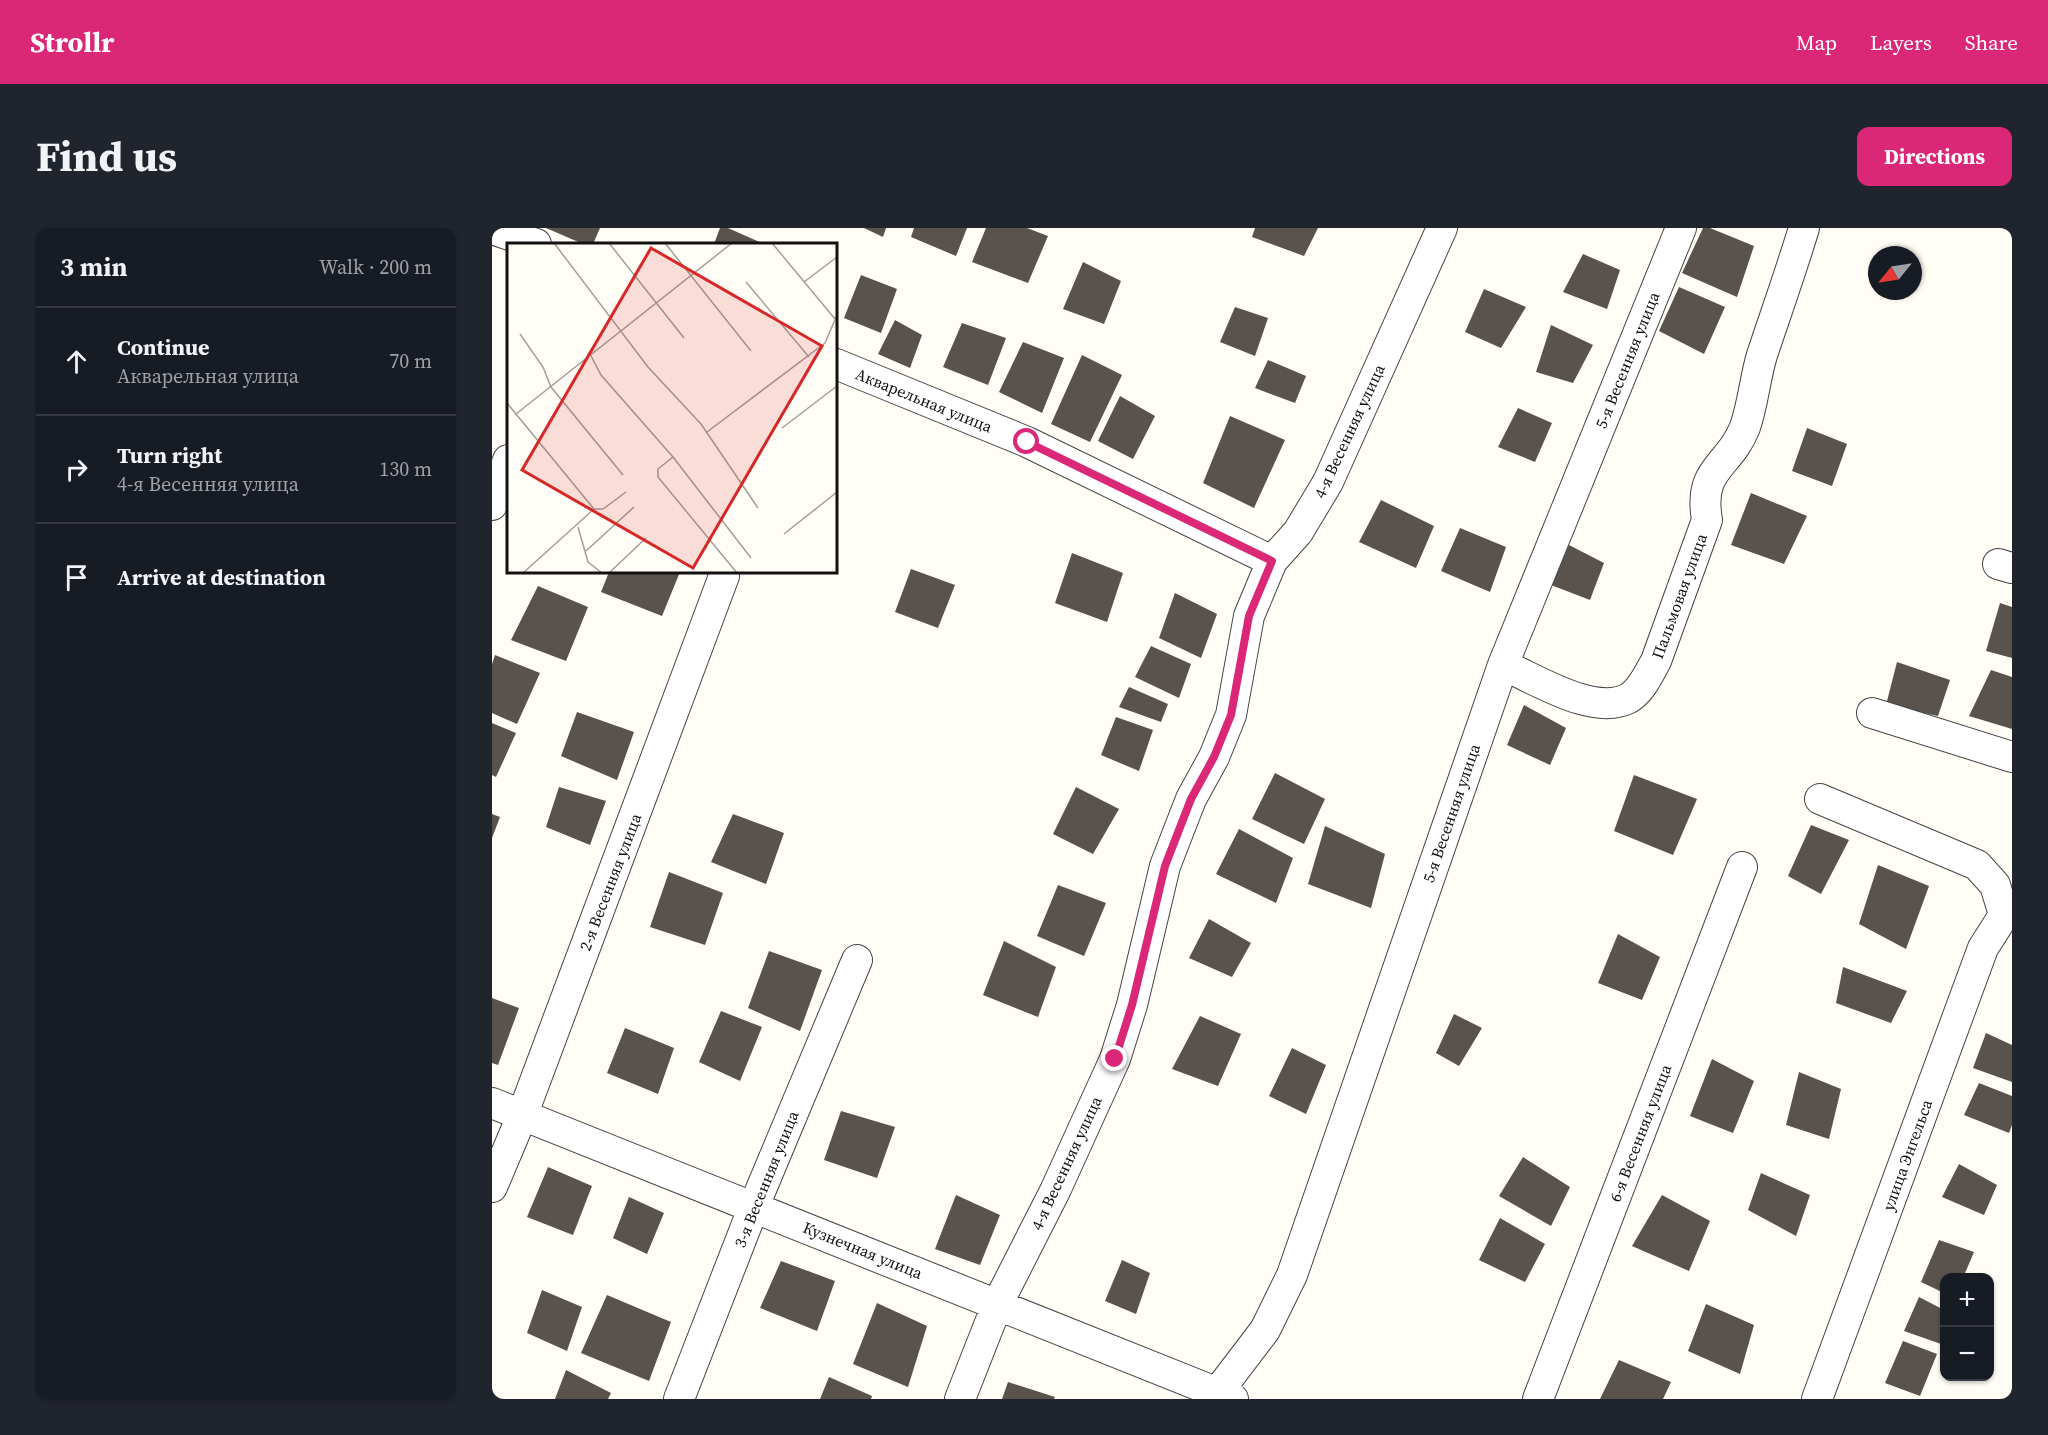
<!DOCTYPE html>
<html lang="en">
<head>
<meta charset="utf-8">
<style>
	:root { --surface:#171b24; --page:#20242c; --text:#f1f3f6; --muted:#9ea1a6; --line:#363941; --accent:#db2777 }
	body { margin:0; font-family:"Source Serif 4",serif; background:var(--page); color:var(--text) }
	.controls { position:absolute; right:18px; bottom:18px; display:grid; overflow:hidden; border-radius:12px; box-shadow:0 2px 4px #0004 }
	.controls button { width:54px; height:54px; display:grid; place-items:center; padding:0; border:0; border-bottom:2px solid var(--line); background:var(--surface); color:var(--text); font:30px sans-serif }
	.compass { position:absolute; left:1376px; top:18px; width:54px; height:54px; border-radius:50%; background:var(--surface); box-shadow:0 2px 4px #0004; rotate:240deg }
	.stop { position:absolute; width:18px; height:18px; margin:-14px; border:4px solid #db2777; border-radius:50%; background:#fff }
	.stop.end { background:#db2777; border-color:#fff; box-shadow:0 2px 6px #0008 }
	.list { margin:0; padding:0; list-style:none }
	h2 { display:flex; justify-content:space-between; align-items:center; height:78px; margin:0; padding:0 24px; font-size:26px }
	h2 small { font-size:20px; font-weight:400; color:var(--muted) }
	.list li { display:grid; grid-template-columns:39px 1fr auto; gap:18px; align-items:center; box-sizing:border-box; height:108px; padding:0 24px; border-top:2px solid var(--line) }
	.list b { display:block; font-size:22px; white-space:nowrap }
	.list p { margin:0; font-size:20px; white-space:nowrap; color:var(--muted) }
	.list em { font-size:20px; font-style:normal; color:var(--muted) }
	.icon { flex:none; width:33px; height:33px; fill:none; stroke:currentColor; stroke-width:2; stroke-linecap:round; stroke-linejoin:round }
	.map { position:relative; flex:none; width:1520px; height:1171px; overflow:hidden; border-radius:12px }
	header { display:flex; align-items:center; gap:36px; box-sizing:border-box; height:84px; padding:0 30px; background:var(--accent); color:#fff }
	header strong { font-size:28px }
	nav { display:flex; gap:33px; margin-inline-start:auto; font-size:21px }
	.intro { display:flex; align-items:center; justify-content:space-between; box-sizing:border-box; height:144px; padding:0 36px }
	h1 { margin:0; font-size:42px }
	.button { padding:15px 27px; border-radius:12px; background:var(--accent); color:#fff; font-size:21px; font-weight:700 }
	main { display:flex; gap:36px; padding:0 36px }
	aside { flex:1; background:var(--surface); border-radius:12px; box-shadow:0 2px 4px #0004 }
	.map>svg:first-child { display:block }
	.building { fill:#5a524d }
	.lines { fill:none; stroke-linecap:round; stroke-linejoin:round }
	.minor-casing { stroke:#444; stroke-width:32 }
	.minor { stroke:#fff; stroke-width:30 }
	.route { stroke:#db2777; stroke-width:8 }
	.labels { text-anchor:middle; dominant-baseline:central; stroke-width:6; stroke-linejoin:round; paint-order:stroke }
	.street-label { font-size:16px; fill:#111; stroke:#fff }
	.inset-road { fill:none; stroke:#a09f9a; stroke-width:1.5 }
	.view { fill:#d62828; fill-opacity:0.15; stroke:#d62828; stroke-width:3 }
	.inset-edge { fill:none; stroke:#111; stroke-width:3 }
</style>
</head>
<body>
<header>
<strong>Strollr</strong>
<nav><a>Map</a><a>Layers</a><a>Share</a></nav>
</header>
<div class="intro"><h1>Find us</h1><a class="button">Directions</a></div>
<main>
<aside>
<h2>3 min<small>Walk · 200 m</small></h2>
<ul class="list">
<li><svg class="icon" aria-label="ahead" viewBox="0 0 24 24"><path d="M12 20V5M6 11l6-6 6 6"/></svg><div><b>Continue</b><p>Акварельная улица</p></div><em>70 m</em></li>
<li><svg class="icon" aria-label="right" viewBox="0 0 24 24"><path d="M7 20v-9h11M14 6l5 5-5 5"/></svg><div><b>Turn right</b><p>4-я Весенняя улица</p></div><em>130 m</em></li>
<li><svg class="icon" aria-label="arrive" viewBox="0 0 24 24"><path d="M6 21V4h12l-3 4 3 4H6"/></svg><div><b>Arrive at destination</b></div></li>
</ul>
</aside>
<div class="map">
<svg width="1520" height="1171" viewBox="0 0 1520 1171">
	<rect width="100%" height="100%" fill="#fffdf5"/>
	<path class="building" d="M54 0H108L101 16H91Z
		M228 0H236L272 16H222Z
		M372 0H394L391 9Z
		M422 0H475L464 28 419 9Z
		M494 0H535L556 8 536 55 480 34Z
		M763 0H826L812 28 760 9Z
		M1211 0H1218L1262 18 1245 69 1190 45Z
		M1091 26 1128 42 1115 81 1071 64Z
		M591 34 629 53 612 96 571 81Z
		M369 47 405 61 389 105 352 90Z
		M1187 59 1233 79 1212 126 1167 103Z
		M992 61 1034 79 1009 120 973 104Z
		M743 79 776 90 763 128 728 114Z
		M403 92 430 107 418 140 386 126Z
		M470 95 514 110 496 157 451 139Z
		M1059 97 1101 117 1081 155 1044 144Z
		M531 114 572 130 550 185 507 164Z
		M590 127 630 147 598 214 559 196Z
		M776 132 814 148 803 175 763 160Z
		M628 168 663 188 641 231 606 213Z
		M1026 180 1060 195 1043 234 1006 219Z
		M738 188 793 212 762 280 711 255Z
		M1315 200 1355 216 1340 258 1300 243Z
		M1259 265 1315 288 1292 336 1239 317Z
		M889 272 942 298 924 340 867 314Z
		M968 300 1014 319 998 364 949 343Z
		M1077 317 1112 335 1098 372 1059 357Z
		M580 325 631 345 615 394 563 375Z
		M419 341 463 357 446 400 403 384Z
		M117 344H188L170 388 109 364Z
		M46 358 96 379 74 433 19 412Z
		M683 365 725 386 709 430 667 410Z
		M1508 375 1520 379V430L1494 423Z
		M659 418 699 436 687 470 643 449Z
		M3 427 48 445 25 496 0 485V436Z
		M1405 434 1458 452 1446 488 1394 477Z
		M1499 442 1520 449V501L1477 488Z
		M637 459 676 476 669 494 627 479Z
		M1032 477 1074 500 1058 537 1015 517Z
		M85 484 142 504 125 552 69 528Z
		M624 489 661 502 647 543 609 527Z
		M0 495 24 505 4 549 0 547Z
		M783 545 833 571 812 616 760 591Z
		M1142 547 1205 571 1181 627 1122 603Z
		M67 559 114 573 98 617 54 599Z
		M584 559 627 581 601 626 561 606Z
		M0 586 8 589 0 610Z
		M241 586 292 605 274 656 219 634Z
		M1319 597 1357 612 1329 666 1296 648Z
		M833 598 893 626 879 680 816 656Z
		M747 601 801 630 784 675 724 646Z
		M1386 637 1437 658 1414 721 1367 696Z
		M177 644 231 665 213 717 158 699Z
		M566 657 614 675 592 728 545 708Z
		M717 691 759 715 740 749 697 730Z
		M1126 706 1168 729 1150 772 1106 755Z
		M512 713 564 739 546 789 491 767Z
		M277 723 330 742 308 803 256 780Z
		M1351 739 1415 763 1399 795 1344 775Z
		M0 770 27 780 6 837 0 835Z
		M229 783 270 799 248 853 207 834Z
		M962 786 990 800 967 838 944 825Z
		M708 788 749 806 726 858 680 841Z
		M133 800 182 820 166 866 115 845Z
		M1494 805 1520 817V854L1481 840Z
		M800 820 834 837 814 886 777 868Z
		M1220 831 1262 853 1241 905 1198 888Z
		M1307 844 1349 861 1337 911 1294 897Z
		M1487 855 1520 868V897L1517 905 1472 887Z
		M349 883 403 899 385 950 332 932Z
		M1031 929 1078 959 1059 998 1007 968Z
		M1467 936 1505 957 1492 987 1450 969Z
		M56 939 100 958 81 1007 35 989Z
		M1269 945 1318 967 1304 1008 1256 982Z
		M464 967 508 987 488 1037 443 1021Z
		M1170 967 1218 993 1197 1043 1140 1018Z
		M137 969 172 985 155 1026 121 1010Z
		M1008 990 1053 1016 1033 1054 987 1032Z
		M1447 1012 1482 1024 1471 1050H1452V1065L1429 1054Z
		M630 1032 658 1045 644 1086 613 1073Z
		M289 1033 343 1053 325 1103 268 1080Z
		M50 1062 90 1079 75 1123 35 1105Z
		M115 1067 179 1094 157 1153 89 1125Z
		M1427 1069 1452 1082V1108L1449 1116 1412 1103Z
		M385 1075 435 1098 416 1159 361 1136Z
		M1214 1076 1262 1097 1248 1146 1196 1123Z
		M1411 1113 1445 1126 1428 1168 1393 1155Z
		M1127 1132 1179 1154 1171 1171H1108Z
		M74 1142 119 1165 116 1171H63Z
		M337 1149 380 1168 379 1171H328Z
		M516 1154 563 1169 562 1171H510Z"/>
	<g class="lines">
		<defs>
			<path id="minor" d="M0 1 44 16
				M344 136 535 214 780 333
				M0 277 16 232
				M1506 336 1520 340
				M1011 437C1044 451 1102 489 1137 470 1150 462 1157 445 1164 433L1215 292C1206 239 1237 240 1253 199 1261 176 1263 150 1270 127 1284 85 1299 43 1312 0
				M1380 485 1520 529
				M1328 571 1485 637 1503 657 1512 687
				M0 875 741 1171
				M0 959 30 888 232 348
				M725 1165 773 1102 800 1047 1011 437 1189 0
				M187 1171 262 978 365 732
				M468 1171 505 1077 563 963 623 831 640 777 673 638 699 571 722 529 739 487 757 388 780 333 806 304 836 254 950 0
				M1046 1171 1250 639
				M1325 1171 1491 720 1512 687"/>
		</defs>
		<use href="#minor" class="minor-casing"/>
		<use href="#minor" class="minor"/>
	</g>
	<g class="lines">
		<path class="route" d="M535 214 780 333 757 388 739 487 722 529 699 571 673 638 640 777 623 831"/>
	</g>
	<g class="labels">
		<g class="street-label">
			<text transform="translate(1135 132) rotate(-68)">5-я Весенняя улица</text>
			<text transform="translate(432 172) rotate(22)">Акварельная улица</text>
			<text transform="translate(857 203) rotate(-65)">4-я Весенняя улица</text>
			<text transform="translate(1187 368) rotate(-70)">Пальмовая улица</text>
			<text transform="translate(959 585) rotate(-71)">5-я Весенняя улица</text>
			<text transform="translate(118 654) rotate(-69)">2-я Весенняя улица</text>
			<text transform="translate(1148 905) rotate(-69)">6-я Весенняя улица</text>
			<text transform="translate(1415 927) rotate(-70)">улица Энгельса</text>
			<text transform="translate(574 935) rotate(-65)">4-я Весенняя улица</text>
			<text transform="translate(274 951) rotate(-68)">3-я Весенняя улица</text>
			<text transform="translate(371 1022) rotate(22)">Кузнечная улица</text>
		</g>
	</g>
	<g transform="translate(15 15)">
		<rect width="330" height="330" fill="#fffdf5"/>
		<path class="inset-road" d="M47 0 141 124 194 181 251 265M102 0 177 95M158 0 244 108M265 0 328 76M239 39 302 114M297 39 330 14M13 91 36 124 44 144 116 232M83 111 94 132 166 214 244 315M0 160 87 266M9 171 225 0M275 185 330 143M200 189 318 100 330 72M166 214 151 226V234L230 330M87 266H96L119 249M71 284 81 319 95 330M277 291 330 249M79 308 127 264M16 330 87 266M102 330 139 295"/>
		<path class="view" d="M144 5 315 103 186 325 15 227Z"/>
		<rect width="330" height="330" class="inset-edge"/>
	</g>
</svg>
<div class="controls">
<button>+</button>
<button>−</button>
</div>
<svg class="compass" viewBox="-18 -18 36 36"><path d="M0-13l5 13h-10z" fill="#e53935"/><path d="M0 13l5-13h-10z" fill="#9ea1a6"/></svg>
<div class="stop" style="left:535px;top:214px"></div>
<div class="stop end" style="left:623px;top:831px"></div>
</div>
</main>
</body>
</html>
